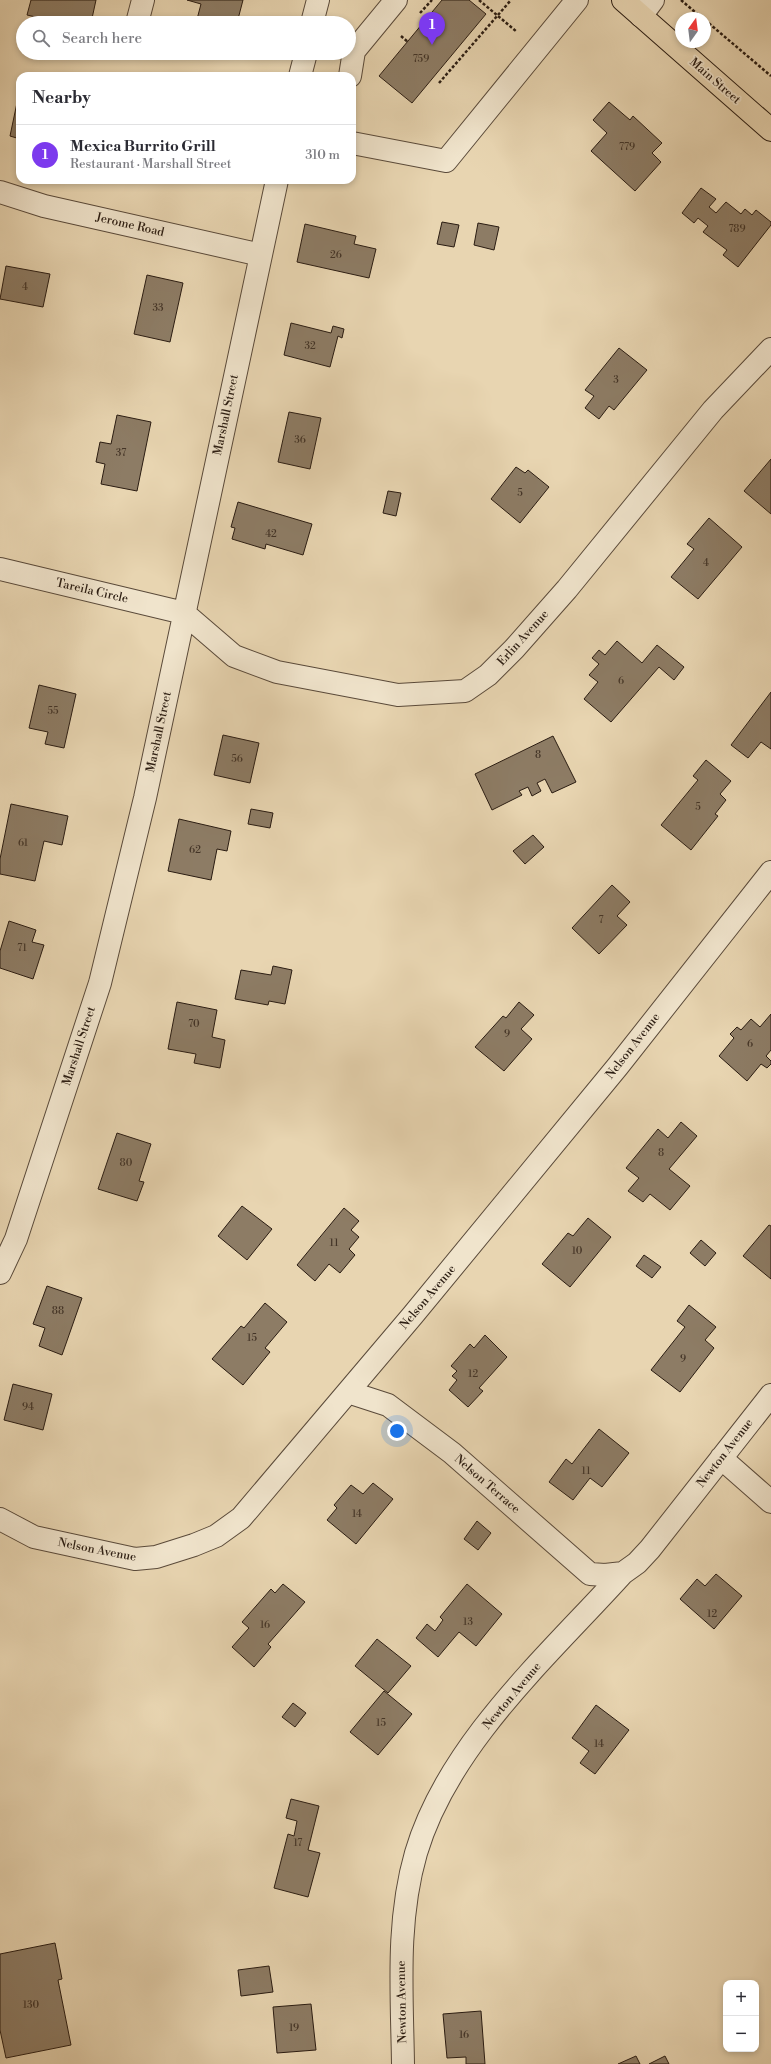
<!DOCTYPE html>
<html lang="en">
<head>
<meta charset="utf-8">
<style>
	:root { --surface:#fff; --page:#f2f2f3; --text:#2b2b33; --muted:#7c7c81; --line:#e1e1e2; --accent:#7c3aed }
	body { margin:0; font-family:"Libre Bodoni",serif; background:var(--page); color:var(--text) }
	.controls { position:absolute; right:12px; bottom:12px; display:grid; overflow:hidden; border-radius:8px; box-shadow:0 2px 6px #0003 }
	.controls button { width:36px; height:36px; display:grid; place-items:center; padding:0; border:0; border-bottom:1px solid var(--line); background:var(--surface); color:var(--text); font:20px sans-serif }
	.compass { position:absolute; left:675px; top:12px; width:36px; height:36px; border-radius:50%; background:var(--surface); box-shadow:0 2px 6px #0003; rotate:14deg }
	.you { position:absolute; left:397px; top:1431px; width:14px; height:14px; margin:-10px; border:3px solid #fff; border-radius:50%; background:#1a73e8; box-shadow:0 0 0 6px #1a73e833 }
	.badge { display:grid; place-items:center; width:26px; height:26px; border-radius:50%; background:var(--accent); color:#fff; font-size:13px; font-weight:700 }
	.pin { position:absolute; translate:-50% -33px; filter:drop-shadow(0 1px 2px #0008) }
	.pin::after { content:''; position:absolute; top:21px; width:14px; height:12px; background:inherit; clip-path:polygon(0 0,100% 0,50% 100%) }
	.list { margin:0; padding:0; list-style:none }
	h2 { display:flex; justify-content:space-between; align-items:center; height:52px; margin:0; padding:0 16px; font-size:17px }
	h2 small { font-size:13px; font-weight:400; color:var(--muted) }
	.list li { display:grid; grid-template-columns:26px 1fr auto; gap:12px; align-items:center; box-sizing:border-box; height:60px; padding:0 16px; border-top:1px solid var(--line) }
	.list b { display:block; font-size:15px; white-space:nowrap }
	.list p { margin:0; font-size:13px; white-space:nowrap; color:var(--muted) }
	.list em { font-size:13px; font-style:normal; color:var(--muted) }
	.icon { flex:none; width:22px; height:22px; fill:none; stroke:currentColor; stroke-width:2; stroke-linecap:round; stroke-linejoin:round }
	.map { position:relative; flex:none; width:771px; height:2064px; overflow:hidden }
	.search { position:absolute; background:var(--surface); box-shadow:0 2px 6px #0003; left:16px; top:16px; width:340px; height:44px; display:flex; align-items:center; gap:10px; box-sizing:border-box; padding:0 14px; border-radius:22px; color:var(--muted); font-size:15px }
	.panel { position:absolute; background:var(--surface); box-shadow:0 2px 6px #0003; left:16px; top:72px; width:340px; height:112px; border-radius:12px }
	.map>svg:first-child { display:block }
	.building { fill:#8d7c65; stroke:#2a1c12 }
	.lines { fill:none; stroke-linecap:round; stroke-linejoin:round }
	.minor-casing { stroke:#5a4a3a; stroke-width:24 }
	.major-casing { stroke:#2a1c12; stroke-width:24 }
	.path { stroke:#2a1c12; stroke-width:2.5; stroke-dasharray:3 2; stroke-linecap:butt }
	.minor { stroke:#f0e4cc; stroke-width:22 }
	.major { stroke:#e8d5b1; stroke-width:22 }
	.labels { text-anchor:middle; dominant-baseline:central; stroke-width:3.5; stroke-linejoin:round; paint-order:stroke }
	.number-label { font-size:10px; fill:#433427 }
	.street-label { font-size:12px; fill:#2a1c12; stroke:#f0e4cc }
</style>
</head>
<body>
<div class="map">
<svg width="771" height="2064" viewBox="0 0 771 2064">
	<rect width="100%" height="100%" fill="#e8d5b1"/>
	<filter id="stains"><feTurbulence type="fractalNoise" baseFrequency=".005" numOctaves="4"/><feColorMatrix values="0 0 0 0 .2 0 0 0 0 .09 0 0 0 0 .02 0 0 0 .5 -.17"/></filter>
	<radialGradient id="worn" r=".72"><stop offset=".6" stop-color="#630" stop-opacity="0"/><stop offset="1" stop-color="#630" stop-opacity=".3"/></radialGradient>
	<path class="building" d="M31 0H96L91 23H62L27 15Z
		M187 0H243L237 23H196L201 4Z
		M442 0H469L486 14 412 103 379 76Z
		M18 98 20 99V139L10 136Z
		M609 102 630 120 633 116 662 143 652 153 661 162 635 191 591 151 607 133 593 120Z
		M701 188 716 199 709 207 716 213 726 202 741 214 745 209 752 215 756 210 771 222V225L738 267 723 255 727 250 703 232 708 226 698 218 694 223 682 213Z
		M442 222 459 225 454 247 437 244Z
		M478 223 499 227 494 250 474 245Z
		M305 224 356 236 354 244 376 249 369 278 297 262Z
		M6 266 50 274 43 307 0 299Z
		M147 275 183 283 170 342 134 334Z
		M291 323 331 333 333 326 344 329 342 338 338 336 330 367 284 355Z
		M619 348 647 370 614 410 609 406 599 419 585 408 594 396 585 390Z
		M289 412 321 418 310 469 278 462Z
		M117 415 151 422 137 491 101 484 105 464 96 462 100 442 111 444Z
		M771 459V514L744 491Z
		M516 467 525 473 528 470 549 487 520 523 491 499Z
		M388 491 401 493 396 516 383 513Z
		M238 502 312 524 303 555 266 544 265 549 232 539 235 528 231 527Z
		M709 518 742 547 698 599 671 577 694 549 687 544Z
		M617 641 642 663 657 645 684 667 674 680 659 667 611 722 584 699 598 682 589 675 599 664 592 658 599 650 605 655Z
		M39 685 76 694 64 748 45 744 48 732 29 728Z
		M771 692V749L761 742 748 758 731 745Z
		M223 735 259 743 250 783 214 775Z
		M553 736 576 782 552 793 545 779 537 783 541 791 532 796 528 787 519 791 522 795 492 810 475 774Z
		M706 760 731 781 720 794 726 800 715 814 718 816 691 850 661 825 698 780 693 776Z
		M11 804 68 816 62 845 44 841 35 881 0 874V859Z
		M251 809 273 813 270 828 248 824Z
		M179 819 231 831 227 851 217 849 211 880 168 871Z
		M533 835 544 847 525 864 513 851Z
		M612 885 630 902 617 916 627 925 599 954 572 928Z
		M9 921 36 930 32 942 44 945 33 979 0 968V951Z
		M273 966 292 970 285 1004 269 1001 268 1005 235 999 241 970 271 975Z
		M177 1002 217 1010 212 1037 225 1040 220 1068 194 1063 196 1054 168 1049Z
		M519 1002 534 1015 521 1029 532 1039 504 1071 475 1047 503 1016 506 1018Z
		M771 1014V1050L766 1056 771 1061V1064L767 1068 761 1064 747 1081 719 1056 734 1038 730 1034 737 1027 741 1030 751 1019 760 1027Z
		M681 1122 697 1136 669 1169 690 1186 670 1210 650 1194 643 1202 628 1191 639 1178 626 1168 658 1129 668 1138Z
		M117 1133 151 1144 139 1181 144 1182 137 1201 98 1189Z
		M242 1206 272 1229 247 1260 218 1236Z
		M344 1208 359 1221 351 1230 359 1237 349 1249 355 1255 340 1273 329 1264 315 1281 297 1265Z
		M588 1218 611 1237 570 1287 542 1264 568 1233 573 1236Z
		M769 1225 771 1226V1279L743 1256Z
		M701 1240 716 1253 705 1266 690 1253Z
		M644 1255 661 1267 652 1278 636 1266Z
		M47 1286 82 1298 62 1355 39 1346 45 1328 33 1324Z
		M265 1303 287 1322 265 1348 270 1352 243 1385 212 1359 241 1326 244 1328Z
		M689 1305 716 1327 705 1340 714 1348 680 1392 651 1370 685 1327 677 1321Z
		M485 1335 507 1357 479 1388 483 1391 468 1407 449 1390 457 1380 452 1376 457 1371 451 1366 470 1344 474 1348Z
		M13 1384 52 1394 43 1430 4 1420Z
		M599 1429 629 1453 602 1487 590 1478 573 1500 549 1482 566 1459 572 1464Z
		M373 1483 393 1499 356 1544 327 1520 337 1508 334 1505 351 1485 363 1494Z
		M477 1521 491 1533 478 1550 464 1539Z
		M716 1574 742 1596 714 1629 680 1599 697 1579 705 1586Z
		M283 1584 305 1602 268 1644 271 1647 254 1667 232 1647 249 1628 242 1622 271 1589 275 1593Z
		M467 1584 502 1614 476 1646 459 1632 438 1657 416 1638 427 1624 435 1631 443 1620 440 1617Z
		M377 1639 411 1666 388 1693 355 1666Z
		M384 1691 412 1714 378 1755 350 1732Z
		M293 1703 306 1713 295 1727 282 1717Z
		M596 1705 629 1730 595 1774 580 1763 589 1751 572 1738Z
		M291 1799 319 1806 308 1850 320 1853 308 1897 274 1888 288 1834 294 1836 297 1821 286 1818Z
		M55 1943 62 1979 58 1980 71 2045 6 2058 0 2030V1954Z
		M269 1966 273 1992 241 1996 238 1970Z
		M311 2004 316 2050 277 2053 273 2007Z
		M481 2011 485 2064H466V2057L447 2058 443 2014Z
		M636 2056 640 2064H618Z
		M665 2056 669 2064H649Z"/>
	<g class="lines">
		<defs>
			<path id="minor" d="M641 16 653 0
				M137 23 143 0
				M312 23 318 0
				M300 76 306 53
				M350 76 354 51 396 0
				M352 143 446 161 577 0
				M0 192 44 206 261 255
				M0 569 184 613 234 656 277 672 398 695 465 691 488 675 514 649 567 589 713 410 771 349
				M0 1273 16 1239 100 983 145 798 277 180
				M348 1392 388 1405 452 1453 590 1574 605 1575 623 1573
				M721 1458 771 1502
				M0 1519 34 1537 135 1559 156 1557 194 1545 216 1536 241 1518 413 1315 618 1066 771 872
				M403 2064C402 1993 396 1922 416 1853 448 1744 549 1655 623 1573L637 1563 650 1549 771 1395"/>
			<path id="major" d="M623 0 771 130"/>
		</defs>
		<use href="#minor" class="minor-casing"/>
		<use href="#major" class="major-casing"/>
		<path class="path" d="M479 0 517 32
			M681 0 702 18
			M420 13 432 0
			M705 20 771 76
			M401 36 408 42
			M439 83 511 0"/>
		<use href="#minor" class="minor"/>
		<use href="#major" class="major"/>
	</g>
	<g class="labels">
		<g class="number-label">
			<text x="421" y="59">759</text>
			<text x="627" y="147">779</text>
			<text x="737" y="229">789</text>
			<text x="336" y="255">26</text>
			<text x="25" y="287">4</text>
			<text x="158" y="308">33</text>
			<text x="310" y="346">32</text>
			<text x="616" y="380">3</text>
			<text x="300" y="440">36</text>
			<text x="121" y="453">37</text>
			<text x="520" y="493">5</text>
			<text x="271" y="534">42</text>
			<text x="706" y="563">4</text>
			<text x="621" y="681">6</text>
			<text x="53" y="711">55</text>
			<text x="538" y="755">8</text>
			<text x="237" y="759">56</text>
			<text x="698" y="807">5</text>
			<text x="23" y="843">61</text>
			<text x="195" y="850">62</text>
			<text x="601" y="920">7</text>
			<text x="22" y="948">71</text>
			<text x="194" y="1024">70</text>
			<text x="507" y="1034">9</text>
			<text x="750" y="1044">6</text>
			<text x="661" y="1153">8</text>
			<text x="126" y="1163">80</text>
			<text x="334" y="1243">11</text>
			<text x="577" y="1251">10</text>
			<text x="58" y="1311">88</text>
			<text x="252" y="1338">15</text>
			<text x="683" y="1359">9</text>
			<text x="473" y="1374">12</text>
			<text x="28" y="1407">94</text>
			<text x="586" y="1471">11</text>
			<text x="357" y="1514">14</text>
			<text x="712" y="1614">12</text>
			<text x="468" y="1622">13</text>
			<text x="265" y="1625">16</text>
			<text x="381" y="1723">15</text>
			<text x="599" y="1744">14</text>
			<text x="298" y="1843">17</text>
			<text x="31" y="2005">130</text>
			<text x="294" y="2028">19</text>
			<text x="464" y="2035">16</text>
		</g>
		<g class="street-label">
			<text transform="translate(715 81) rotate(41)">Main Street</text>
			<text transform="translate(130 225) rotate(13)">Jerome Road</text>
			<text transform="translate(226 415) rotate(-78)">Marshall Street</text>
			<text transform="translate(92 591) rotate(13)">Tareila Circle</text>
			<text transform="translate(523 638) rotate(-48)">Erlin Avenue</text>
			<text transform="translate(159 732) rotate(-78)">Marshall Street</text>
			<text transform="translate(79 1046) rotate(-72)">Marshall Street</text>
			<text transform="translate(633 1046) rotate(-52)">Nelson Avenue</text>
			<text transform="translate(428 1297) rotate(-50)">Nelson Avenue</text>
			<text transform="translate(725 1453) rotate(-52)">Newton Avenue</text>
			<text transform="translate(487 1484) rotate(41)">Nelson Terrace</text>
			<text transform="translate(97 1550) rotate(11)">Nelson Avenue</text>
			<text transform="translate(512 1696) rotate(-50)">Newton Avenue</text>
			<text transform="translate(402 2002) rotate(-91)">Newton Avenue</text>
		</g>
	</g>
	<rect width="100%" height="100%" filter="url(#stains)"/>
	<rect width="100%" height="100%" fill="url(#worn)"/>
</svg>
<div class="controls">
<button>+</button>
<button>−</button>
</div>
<svg class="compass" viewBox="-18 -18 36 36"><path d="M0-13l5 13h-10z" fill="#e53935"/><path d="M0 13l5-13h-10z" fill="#7c7c81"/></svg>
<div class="you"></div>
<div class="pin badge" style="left:432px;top:45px">1</div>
<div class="search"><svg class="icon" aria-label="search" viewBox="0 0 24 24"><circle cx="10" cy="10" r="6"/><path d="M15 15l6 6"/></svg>Search here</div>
<section class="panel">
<h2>Nearby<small></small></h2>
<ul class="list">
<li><span class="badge">1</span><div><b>Mexica Burrito Grill</b><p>Restaurant · Marshall Street</p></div><em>310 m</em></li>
</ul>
</section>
</div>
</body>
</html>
